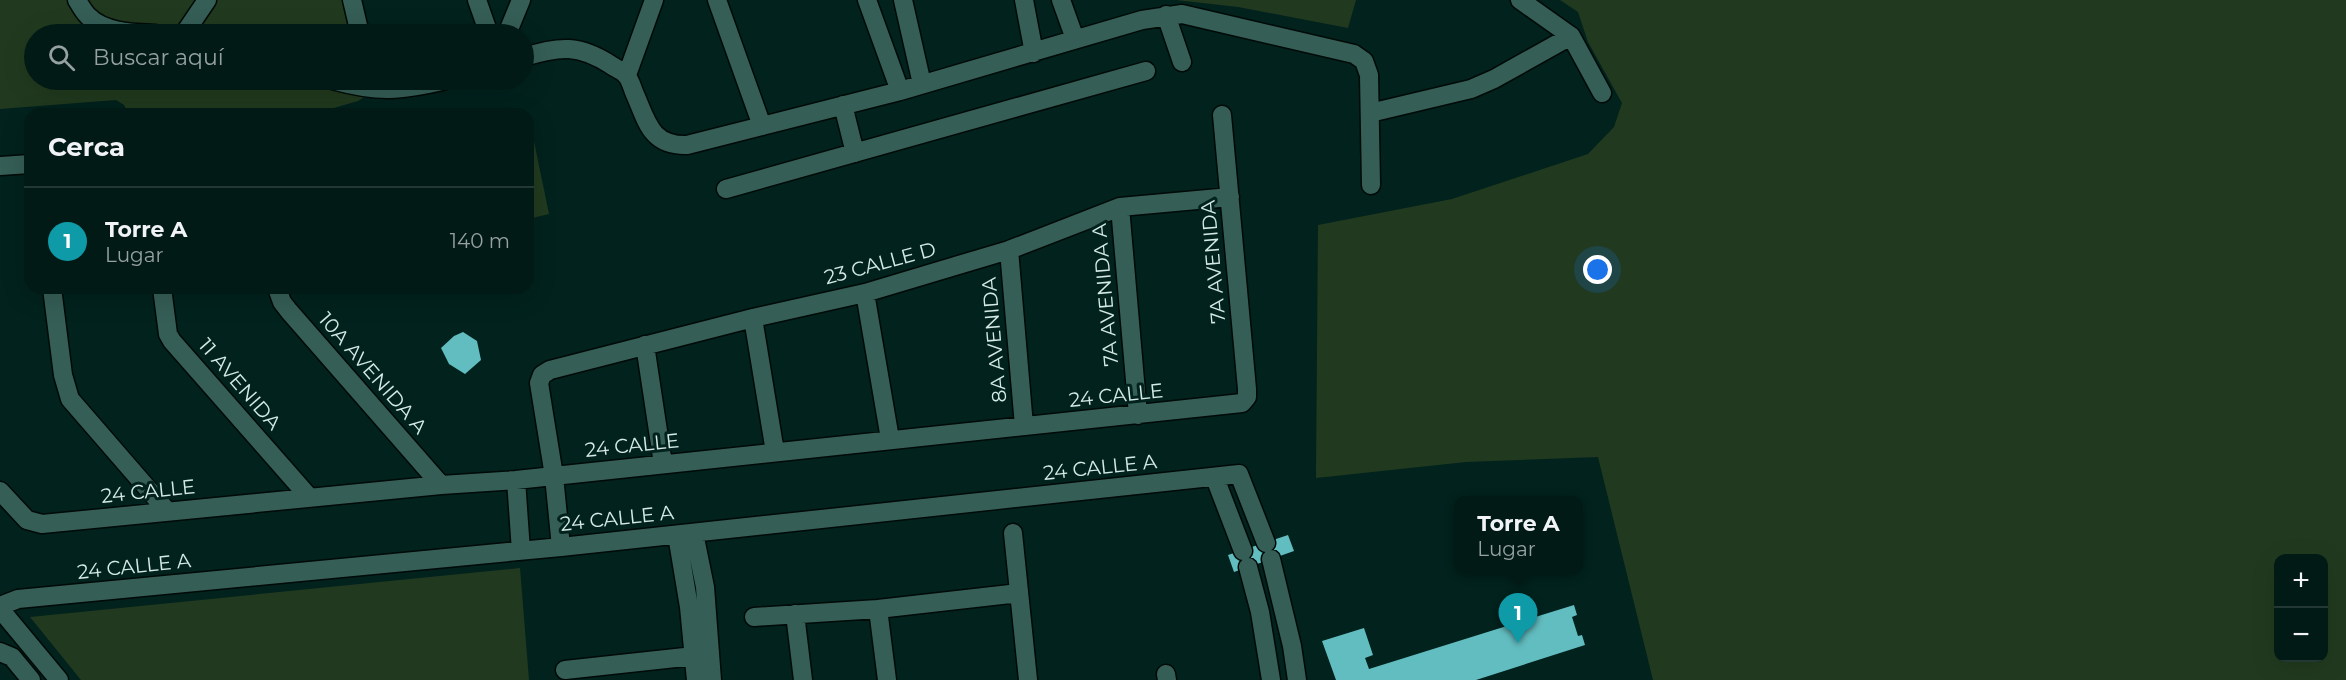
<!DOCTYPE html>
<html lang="es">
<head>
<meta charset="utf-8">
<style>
	:root { --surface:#021a16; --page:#102723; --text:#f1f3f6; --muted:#96a1a1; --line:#233835; --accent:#8c9099 }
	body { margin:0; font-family:Montserrat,sans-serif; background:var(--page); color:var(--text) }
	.controls { position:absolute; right:18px; bottom:18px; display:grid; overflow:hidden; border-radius:12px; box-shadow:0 6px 24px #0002 }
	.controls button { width:54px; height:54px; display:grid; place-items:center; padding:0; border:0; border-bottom:2px solid var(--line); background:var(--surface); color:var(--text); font:30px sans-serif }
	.you { position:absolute; left:1598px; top:270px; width:21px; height:21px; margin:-15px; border:4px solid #fff; border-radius:50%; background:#1a73e8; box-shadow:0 0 0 9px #1a73e833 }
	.badge { display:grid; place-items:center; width:39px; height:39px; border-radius:50%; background:var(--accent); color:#fff; font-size:20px; font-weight:700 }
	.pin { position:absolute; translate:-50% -50px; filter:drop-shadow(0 2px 3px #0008) }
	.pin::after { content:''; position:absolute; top:32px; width:21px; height:18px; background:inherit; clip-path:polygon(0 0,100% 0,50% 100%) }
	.popup { position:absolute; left:1454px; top:496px; width:129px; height:78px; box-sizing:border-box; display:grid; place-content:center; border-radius:12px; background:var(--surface); filter:drop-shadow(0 2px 4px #0005); font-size:20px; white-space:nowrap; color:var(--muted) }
	.popup b { font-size:22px; color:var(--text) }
	.popup::after { content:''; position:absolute; left:50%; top:100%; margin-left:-12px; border:12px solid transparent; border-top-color:var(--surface) }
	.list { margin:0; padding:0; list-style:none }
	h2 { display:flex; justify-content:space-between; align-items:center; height:78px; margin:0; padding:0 24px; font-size:26px }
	h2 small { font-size:20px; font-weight:400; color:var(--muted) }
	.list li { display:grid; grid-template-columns:39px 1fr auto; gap:18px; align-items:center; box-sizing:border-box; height:108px; padding:0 24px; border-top:2px solid var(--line) }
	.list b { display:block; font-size:22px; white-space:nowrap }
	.list p { margin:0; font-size:20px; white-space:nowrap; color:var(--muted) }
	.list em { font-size:20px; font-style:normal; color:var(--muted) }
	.icon { flex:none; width:33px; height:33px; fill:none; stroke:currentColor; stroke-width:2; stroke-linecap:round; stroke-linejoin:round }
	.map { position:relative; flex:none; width:2346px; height:680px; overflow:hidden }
	.search { position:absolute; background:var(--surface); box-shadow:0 6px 24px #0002; left:24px; top:24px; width:510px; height:66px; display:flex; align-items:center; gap:15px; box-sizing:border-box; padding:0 21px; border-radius:33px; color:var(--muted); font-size:22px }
	.panel { position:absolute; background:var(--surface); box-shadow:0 6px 24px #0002; left:24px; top:108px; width:510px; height:186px; border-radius:18px }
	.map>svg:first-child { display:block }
	.green { fill:#213a1f; fill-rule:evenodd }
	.building { fill:#62bdc0 }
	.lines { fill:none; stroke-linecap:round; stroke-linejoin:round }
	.minor-casing { stroke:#000a07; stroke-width:21 }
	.minor { stroke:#355e56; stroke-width:18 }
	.labels { text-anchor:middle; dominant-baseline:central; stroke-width:6; stroke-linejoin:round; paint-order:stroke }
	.street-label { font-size:20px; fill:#d4eae5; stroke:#02221d }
</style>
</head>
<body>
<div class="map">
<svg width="2346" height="680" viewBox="0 0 2346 680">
	<rect width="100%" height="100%" fill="#02221d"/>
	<path class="green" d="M0 0H347L356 34H34V80H368L369 94 358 101 313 114H129L124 105 116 100 0 109Z
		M1176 0H1356L1348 28 1238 7Z
		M1560 0H2346V680H1653L1598 457 1466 462 1316 478 1318 225 1452 199 1588 154 1614 127 1622 103 1588 42 1578 12ZM2324 558V658H2278V558Z
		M528 122H530L549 214 528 219Z
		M520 568 529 680H81L30 617Z"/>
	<path class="building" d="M463 332 477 341 481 360 465 374 449 364 441 348 454 336Z
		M1288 535 1294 551 1234 572 1228 555Z
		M1574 605 1577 615 1572 617 1578 636 1582 635 1585 645 1476 680H1336L1322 641 1364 628 1373 655 1365 658 1369 669Z"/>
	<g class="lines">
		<defs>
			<path id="minor" d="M77 0C80 5 83 11 88 16 104 33 135 33 156 34
				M352 0 360 34
				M477 0 489 34
				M717 0 762 126
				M867 0 900 91
				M903 0 922 84
				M1024 0 1034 53
				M1061 0 1075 39
				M1520 0 1571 36 1602 93
				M1166 15 1182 62
				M184 34 207 0
				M507 34 521 0
				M524 57C559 46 579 44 611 65 615 68 623 71 626 75 630 79 632 87 634 92 647 121 650 146 687 145L900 91 1142 20 1182 14 1354 54 1364 61 1369 75 1371 185
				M627 75 654 0
				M332 80C379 93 400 91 446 80
				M843 105 855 153
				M1370 113 1471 89 1494 79 1571 36
				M0 166 30 164
				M726 189 1146 71
				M1120 207 1138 415
				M1009 250 1024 426
				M52 288 63 375 70 399 167 511
				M162 288 168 334 172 341 309 497
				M277 288 282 302 289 311 441 485
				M865 293 890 439
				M753 318 775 452
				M645 345 663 464
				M1215 478 1243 551
				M516 480 521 551
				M0 491 27 520 42 524 441 485 516 480 1242 403 1247 397V389L1222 115
				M694 533 705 587 712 680
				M1013 533 1028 680
				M677 535 689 607 696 680
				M561 547 554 476 539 383 542 375 550 370 753 318 865 293 1009 250 1120 207 1230 197
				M1271 559 1292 646 1297 680
				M1248 567 1260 612 1271 680
				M0 606 18 599 561 547 1239 474 1266 543
				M0 609 59 680
				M878 609 887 680
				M795 614 803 680
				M754 617 878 609 1019 593
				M0 652 12 657 31 680
				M565 670 694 656
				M1166 674 1167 680"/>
		</defs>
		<use href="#minor" class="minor-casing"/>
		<use href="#minor" class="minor"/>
	</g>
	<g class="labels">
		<g class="street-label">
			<text transform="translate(1213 262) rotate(-95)">7A AVENIDA</text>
			<text transform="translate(880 263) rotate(-15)">23 CALLE D</text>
			<text transform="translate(1105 295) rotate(-95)">7A AVENIDA A</text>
			<text transform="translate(994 340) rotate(-95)">8A AVENIDA</text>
			<text transform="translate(373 373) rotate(49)">10A AVENIDA A</text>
			<text transform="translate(240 384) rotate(49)">11 AVENIDA</text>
			<text transform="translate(1116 395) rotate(-6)">24 CALLE</text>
			<text transform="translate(632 445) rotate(-6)">24 CALLE</text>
			<text transform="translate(1100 467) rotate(-6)">24 CALLE A</text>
			<text transform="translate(148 491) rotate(-6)">24 CALLE</text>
			<text transform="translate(617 518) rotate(-6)">24 CALLE A</text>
			<text transform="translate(134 566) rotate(-6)">24 CALLE A</text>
		</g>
	</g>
</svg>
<div class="controls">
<button>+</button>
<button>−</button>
</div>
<div class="you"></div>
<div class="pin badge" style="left:1518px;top:643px;background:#0f9aa8">1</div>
<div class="popup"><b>Torre A</b>Lugar</div>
<div class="search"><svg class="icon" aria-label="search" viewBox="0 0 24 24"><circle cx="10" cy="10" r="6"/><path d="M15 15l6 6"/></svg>Buscar aquí</div>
<section class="panel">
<h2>Cerca<small></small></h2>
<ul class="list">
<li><span class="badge" style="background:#0f9aa8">1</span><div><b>Torre A</b><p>Lugar</p></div><em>140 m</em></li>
</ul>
</section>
</div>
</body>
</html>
